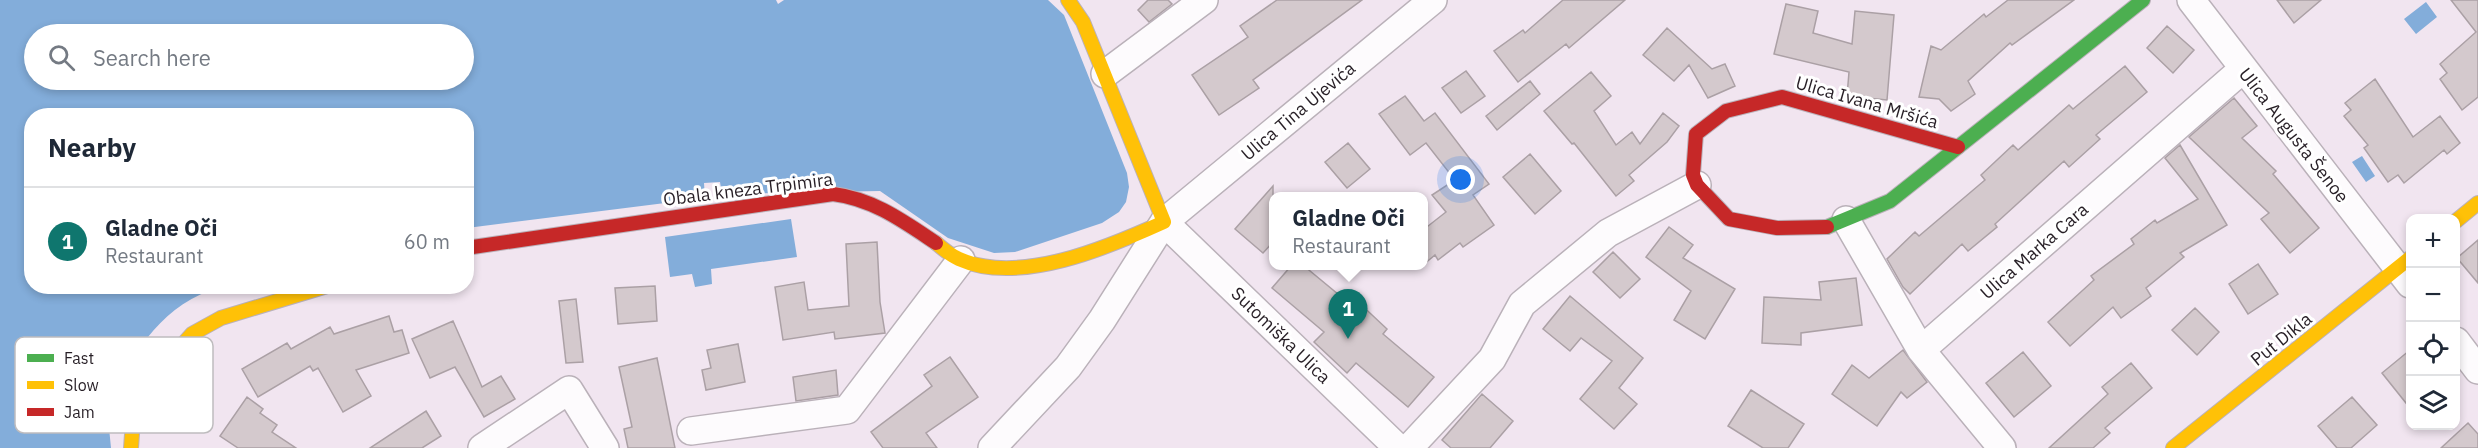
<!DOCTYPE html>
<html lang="en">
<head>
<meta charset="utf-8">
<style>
	:root { --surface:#fff; --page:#f2f2f3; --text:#1f2937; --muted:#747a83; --line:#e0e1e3; --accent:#0f766e }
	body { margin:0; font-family:"IBM Plex Sans",sans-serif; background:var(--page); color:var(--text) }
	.controls { position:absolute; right:18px; bottom:18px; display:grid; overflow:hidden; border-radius:12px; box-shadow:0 3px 9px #0003 }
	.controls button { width:54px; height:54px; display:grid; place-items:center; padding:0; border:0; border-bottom:2px solid var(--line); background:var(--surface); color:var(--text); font:30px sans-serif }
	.you { position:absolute; left:1461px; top:180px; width:21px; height:21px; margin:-15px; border:4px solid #fff; border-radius:50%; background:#1a73e8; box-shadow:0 0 0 9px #1a73e833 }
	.badge { display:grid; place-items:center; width:39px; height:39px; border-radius:50%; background:var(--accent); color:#fff; font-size:20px; font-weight:700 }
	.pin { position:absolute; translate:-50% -50px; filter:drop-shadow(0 2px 3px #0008) }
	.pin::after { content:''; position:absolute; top:32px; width:21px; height:18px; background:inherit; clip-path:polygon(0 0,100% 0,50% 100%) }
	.popup { position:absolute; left:1269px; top:192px; width:159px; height:78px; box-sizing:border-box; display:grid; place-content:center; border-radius:12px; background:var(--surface); filter:drop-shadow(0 2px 4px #0005); font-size:20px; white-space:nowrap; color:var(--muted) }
	.popup b { font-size:22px; color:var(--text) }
	.popup::after { content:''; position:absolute; left:50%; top:100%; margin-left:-12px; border:12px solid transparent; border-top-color:var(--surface) }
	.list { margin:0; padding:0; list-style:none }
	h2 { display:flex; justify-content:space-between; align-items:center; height:78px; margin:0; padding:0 24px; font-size:26px }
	h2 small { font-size:20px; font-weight:400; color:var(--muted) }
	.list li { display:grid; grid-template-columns:39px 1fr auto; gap:18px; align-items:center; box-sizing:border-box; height:108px; padding:0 24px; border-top:2px solid var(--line) }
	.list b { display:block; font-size:22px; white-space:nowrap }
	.list p { margin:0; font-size:20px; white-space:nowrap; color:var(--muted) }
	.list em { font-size:20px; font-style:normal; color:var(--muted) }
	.icon { flex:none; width:33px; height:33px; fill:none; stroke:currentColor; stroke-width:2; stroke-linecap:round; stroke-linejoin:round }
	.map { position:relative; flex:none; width:2478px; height:448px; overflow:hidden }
	.search { position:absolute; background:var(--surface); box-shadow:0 3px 9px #0003; left:24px; top:24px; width:450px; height:66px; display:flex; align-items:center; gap:15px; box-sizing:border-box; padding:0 21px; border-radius:33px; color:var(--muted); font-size:22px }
	.panel { position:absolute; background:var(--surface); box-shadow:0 3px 9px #0003; left:24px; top:108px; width:450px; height:186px; border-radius:24px }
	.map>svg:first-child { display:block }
	.water { fill:#83adda; fill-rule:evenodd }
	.building { fill:#d4c9cd; stroke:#aba0a5; stroke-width:1.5 }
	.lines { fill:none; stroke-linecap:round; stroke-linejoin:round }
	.street-casing { stroke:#bab1b9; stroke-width:30 }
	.fast-casing { stroke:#bab1b9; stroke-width:16 }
	.slow-casing { stroke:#bab1b9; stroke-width:16 }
	.jam-casing { stroke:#bab1b9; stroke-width:16 }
	.street { stroke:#fdfbfd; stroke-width:27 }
	.fast { stroke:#4caf50; stroke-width:14 }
	.slow { stroke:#ffc107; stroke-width:14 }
	.jam { stroke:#c62828; stroke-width:14 }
	.labels { text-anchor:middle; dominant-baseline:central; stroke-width:6; stroke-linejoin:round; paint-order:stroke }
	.street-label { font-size:18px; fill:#271f26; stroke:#fff }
	.key { fill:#fff; stroke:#bebcbe; stroke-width:1.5 }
	.key-label { font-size:16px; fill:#271f26 }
</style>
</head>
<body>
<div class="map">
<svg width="2478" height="448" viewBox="0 0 2478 448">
	<rect width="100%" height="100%" fill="#f1e5f0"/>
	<path class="water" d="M0 0H776L778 4 784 0H1048L1064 15 1127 173 1129 187 1126 202 1119 212 1102 223 1015 252 994 253 948 238 880 191 722 194 720 182 704 183 705 198 467 228 466 116H32V286L222 287C161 303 140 349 106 397L111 448H0ZM34 34H464V80H34Z
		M2426 2 2437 17 2416 34 2404 19Z
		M2362 156 2375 176 2366 182 2352 162Z
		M791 219 797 257 711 269 712 284 695 287 692 274 670 277 665 237Z"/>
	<path class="building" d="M1148 0H1168L1172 4 1149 22 1138 10Z
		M1277 0H1362L1253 80 1259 88 1219 115 1192 75 1248 37 1240 26Z
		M1563 0H1625L1569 48 1566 44 1518 82 1494 51 1523 30 1525 33Z
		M2008 0H2074L2012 45 2010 43 1968 81 1975 94 1951 111 1939 99 1919 97 1931 46 1941 50 1984 14 1986 17Z
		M2277 0H2321L2294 23Z
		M2451 0H2478V97L2462 110 2440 79 2447 73 2440 64 2476 32Z
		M1786 4 1818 11 1813 33 1852 44 1855 11 1894 15 1887 100 1847 96 1849 72 1774 54Z
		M2167 26 2194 50 2173 73 2147 48Z
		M1667 28 1712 69 1725 64 1735 86 1708 98 1689 65 1674 81 1643 55Z
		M2125 66 2147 92 2096 135 2100 139 2069 167 2064 161 1995 224 1997 227 1968 251 1962 244 1910 294 1903 287 1887 259 1915 232 1919 236 1985 180 1981 175 2013 145 2018 150 2069 105 2073 109Z
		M1466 71 1485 96 1461 113 1442 88Z
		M1591 72 1611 96 1594 111 1616 145 1632 132 1640 144 1663 113 1679 126 1667 142 1629 175 1634 181 1616 196 1574 143 1572 144 1544 111Z
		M2375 79 2413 137 2440 116 2460 143 2447 154 2444 150 2404 183 2398 175 2388 182 2364 148 2368 145 2344 116 2351 110 2345 103Z
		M1530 81 1540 94 1497 130 1486 116Z
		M1405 96 1424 121 1435 113 1489 184 1473 195 1494 225 1463 247 1460 243 1438 260 1435 255 1423 265V230L1446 212 1432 195 1455 180 1426 143 1410 155 1379 114Z
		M2234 98 2257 126 2242 138 2276 171 2273 174 2319 228 2290 253 2261 219 2269 213 2189 137Z
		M1348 143 1370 169 1347 188 1325 162Z
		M2180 145 2227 225 2180 253 2184 257 2146 288 2151 296 2121 318 2113 307 2070 346 2048 322 2094 280 2091 276 2134 244 2131 239 2155 220 2157 223 2198 199 2165 158Z
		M1530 154 1561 191 1535 214 1503 177Z
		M1273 186V242L1263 253 1235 229Z
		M1669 227 1693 245 1683 258 1735 289 1705 339 1674 320 1691 291 1646 257Z
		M2478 240V283L2457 258Z
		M877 242 880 302 885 333 835 339 834 332 783 340 775 287 804 282 808 310 849 306 846 244Z
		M1613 252 1640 279 1620 298 1593 272Z
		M2258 264 2278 294 2248 314 2229 284Z
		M1291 266H1304L1350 304 1355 299 1387 329 1383 334 1434 377 1408 407 1356 363 1347 373 1314 342 1324 332 1272 288Z
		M1856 278 1862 325 1801 333V345L1762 343 1764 297 1821 300 1819 282Z
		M655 286 657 321 618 324 615 288Z
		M1570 296 1643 358 1619 388 1637 404 1614 429 1580 399 1612 361 1581 338 1570 351 1543 329Z
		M576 299 583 362 566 363 559 301Z
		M2195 308 2219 332 2197 355 2172 330Z
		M389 316 394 332 402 330 409 353 356 370 371 396 343 412 318 368 313 371 310 366 258 397 242 369 287 343 291 349 330 327 334 334Z
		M453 321 482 387 501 376 515 399 484 417 455 367 430 378 412 339Z
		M738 344 745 382 706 390 702 370 711 368 707 350Z
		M1903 350 1927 382 1907 398 1901 392 1877 426 1832 394 1852 365 1869 378Z
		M2410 350V408L2382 373Z
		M2023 352 2051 386 2014 417 1986 383Z
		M950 357 978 397 926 433 937 448H883L871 432 932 386 924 375Z
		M657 358 675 448H628L624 429 632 427 619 367Z
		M2131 363 2152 388 2105 428 2110 433 2093 448H2049L2108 394 2102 387Z
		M836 370 838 395 796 401 793 377Z
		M1751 390 1804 424 1788 448H1763L1728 426Z
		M1482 394 1513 421 1490 448H1451L1442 440Z
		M247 397 263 409 260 413 277 425 272 432 296 448H238L220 436Z
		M2352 397 2377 425 2351 448H2337L2318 426Z
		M426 411 441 436 422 448H370Z
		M2468 423 2478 434V448H2441Z"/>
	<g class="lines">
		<defs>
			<path id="street" d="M2191 0 2410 284
				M1105 74 1204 0
				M1846 220 1921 350
				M1164 222 1398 448
				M2456 341 2478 370
				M691 431 847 410 961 260
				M482 448 569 390 605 448
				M992 448 1068 367 1102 320 1164 222 1433 0
				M1409 448 1492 359 1522 304 1608 233 1697 185
				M2002 448 1921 350 2243 69"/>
			<path id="fast" d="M1827 227 1890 201 2143 0"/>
			<path id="slow" d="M2456 221 2478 203
				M936 243C943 249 950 255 959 259 1019 286 1109 247 1164 222L1083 22 1068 0
				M131 448 133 420 145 387 192 334 221 318 327 286
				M2173 448 2410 258"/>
			<path id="jam" d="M1827 227 1777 228 1729 219 1697 185 1693 175 1696 134 1726 111 1782 97 1958 147
				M466 248 833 194C873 199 903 221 936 243"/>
		</defs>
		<use href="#street" class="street-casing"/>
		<use href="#fast" class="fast-casing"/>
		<use href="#slow" class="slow-casing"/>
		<use href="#jam" class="jam-casing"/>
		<use href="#street" class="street"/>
		<use href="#fast" class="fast"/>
		<use href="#slow" class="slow"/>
		<use href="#jam" class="jam"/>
	</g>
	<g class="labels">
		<g class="street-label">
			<text transform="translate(1867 102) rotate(16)">Ulica Ivana Mršića</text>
			<text transform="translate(1298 111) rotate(-40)">Ulica Tina Ujevića</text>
			<text transform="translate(2294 135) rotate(52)">Ulica Augusta Šenoe</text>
			<text transform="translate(748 189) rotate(-7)">Obala kneza Trpimira</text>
			<text transform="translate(2034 251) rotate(-41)">Ulica Marka Cara</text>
			<text transform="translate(1281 335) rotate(44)">Sutomiška Ulica</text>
			<text transform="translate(2281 339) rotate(-39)">Put Dikla</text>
		</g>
	</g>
	<rect x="15" y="337" width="198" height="96" rx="9" class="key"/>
	<rect x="27" y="354" width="27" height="8" fill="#4caf50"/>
	<rect x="27" y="381" width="27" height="8" fill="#ffc107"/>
	<rect x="27" y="408" width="27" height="8" fill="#c62828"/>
	<g class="key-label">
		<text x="64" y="364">Fast</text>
		<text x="64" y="391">Slow</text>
		<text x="64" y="418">Jam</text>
	</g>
</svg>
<div class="controls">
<button>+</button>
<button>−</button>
<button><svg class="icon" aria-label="locate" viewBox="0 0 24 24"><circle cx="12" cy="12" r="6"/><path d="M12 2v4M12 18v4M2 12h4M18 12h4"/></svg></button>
<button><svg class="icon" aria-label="layers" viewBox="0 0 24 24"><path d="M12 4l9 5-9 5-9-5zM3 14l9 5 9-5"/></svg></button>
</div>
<div class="you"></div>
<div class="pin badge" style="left:1348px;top:339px">1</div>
<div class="popup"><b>Gladne Oči</b>Restaurant</div>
<div class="search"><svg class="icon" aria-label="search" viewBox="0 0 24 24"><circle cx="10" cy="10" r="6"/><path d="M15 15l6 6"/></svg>Search here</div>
<section class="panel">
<h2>Nearby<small></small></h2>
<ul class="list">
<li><span class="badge">1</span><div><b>Gladne Oči</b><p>Restaurant</p></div><em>60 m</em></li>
</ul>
</section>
</div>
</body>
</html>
